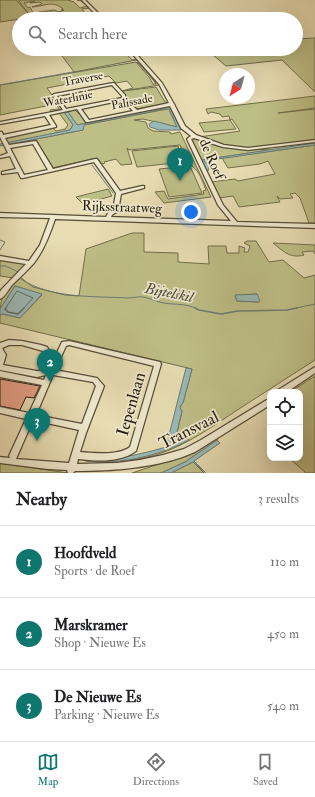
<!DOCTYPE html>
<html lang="en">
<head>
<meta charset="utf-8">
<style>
	:root { --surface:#fff; --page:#f6f6f6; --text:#202124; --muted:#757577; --line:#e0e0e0; --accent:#0f766e }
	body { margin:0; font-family:"IM FELL Double Pica",serif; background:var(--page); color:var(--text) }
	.controls { position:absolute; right:12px; bottom:12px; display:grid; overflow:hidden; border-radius:8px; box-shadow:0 4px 16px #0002 }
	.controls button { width:36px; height:36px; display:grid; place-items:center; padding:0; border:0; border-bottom:1px solid var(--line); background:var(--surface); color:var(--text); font:20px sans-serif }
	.compass { position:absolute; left:219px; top:68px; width:36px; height:36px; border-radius:50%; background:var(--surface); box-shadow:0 4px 16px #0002; rotate:216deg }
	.you { position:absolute; left:191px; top:212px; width:14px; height:14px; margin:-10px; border:3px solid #fff; border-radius:50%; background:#1a73e8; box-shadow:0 0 0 6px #1a73e833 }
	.badge { display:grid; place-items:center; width:26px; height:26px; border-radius:50%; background:var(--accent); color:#fff; font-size:13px; font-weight:700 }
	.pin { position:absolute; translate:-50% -33px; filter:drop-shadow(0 1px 2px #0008) }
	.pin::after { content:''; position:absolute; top:21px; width:14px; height:12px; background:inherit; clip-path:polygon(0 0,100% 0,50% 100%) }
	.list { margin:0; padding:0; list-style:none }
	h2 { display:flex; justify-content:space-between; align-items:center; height:52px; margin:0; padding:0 16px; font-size:17px }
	h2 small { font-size:13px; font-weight:400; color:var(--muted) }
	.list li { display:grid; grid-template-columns:26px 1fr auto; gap:12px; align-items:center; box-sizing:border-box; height:72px; padding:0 16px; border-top:1px solid var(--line) }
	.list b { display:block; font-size:15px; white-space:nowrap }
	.list p { margin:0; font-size:13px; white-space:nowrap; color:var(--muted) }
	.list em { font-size:13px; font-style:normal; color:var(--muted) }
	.icon { flex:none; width:22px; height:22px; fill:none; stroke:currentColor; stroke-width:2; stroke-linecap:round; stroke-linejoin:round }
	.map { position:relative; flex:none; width:315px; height:473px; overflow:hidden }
	.search { position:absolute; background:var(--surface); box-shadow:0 4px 16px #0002; left:12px; right:12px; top:12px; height:44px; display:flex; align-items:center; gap:10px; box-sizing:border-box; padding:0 14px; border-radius:22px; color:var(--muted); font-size:15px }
	.sheet { height:268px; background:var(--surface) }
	nav { display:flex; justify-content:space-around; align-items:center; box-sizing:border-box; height:56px; border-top:1px solid var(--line); background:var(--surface); font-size:11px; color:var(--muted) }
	nav a { display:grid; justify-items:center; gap:2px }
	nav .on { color:var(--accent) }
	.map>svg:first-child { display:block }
	.green { fill:#bebe87; stroke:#726e4b; fill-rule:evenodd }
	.water { fill:#9ab9b6; stroke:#6c7b73 }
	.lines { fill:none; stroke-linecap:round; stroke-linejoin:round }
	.shore-far1 { stroke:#606b62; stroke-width:1 }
	.shore { stroke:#606b62; stroke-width:1.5 }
	.stream-far1 { stroke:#6c7b73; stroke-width:1 }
	.stream { stroke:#6c7b73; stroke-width:1.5 }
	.building { fill:#e49f87; stroke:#271d0f }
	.minor-casing { stroke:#574d38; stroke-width:2.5 }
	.minor { fill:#efe8cd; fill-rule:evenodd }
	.labels { text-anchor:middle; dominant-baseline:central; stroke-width:3.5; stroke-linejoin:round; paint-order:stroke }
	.far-street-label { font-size:12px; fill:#271d0f; stroke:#efe8cd }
	.street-label { font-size:14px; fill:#271d0f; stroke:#efe8cd }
	.water-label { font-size:15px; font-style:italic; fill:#4a4c41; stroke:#efe8cd }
	.near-street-label { font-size:17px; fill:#271d0f; stroke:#efe8cd }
</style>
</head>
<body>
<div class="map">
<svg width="315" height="473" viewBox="0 0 315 473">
	<rect width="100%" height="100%" fill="#e7dcb2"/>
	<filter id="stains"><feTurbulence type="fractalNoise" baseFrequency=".005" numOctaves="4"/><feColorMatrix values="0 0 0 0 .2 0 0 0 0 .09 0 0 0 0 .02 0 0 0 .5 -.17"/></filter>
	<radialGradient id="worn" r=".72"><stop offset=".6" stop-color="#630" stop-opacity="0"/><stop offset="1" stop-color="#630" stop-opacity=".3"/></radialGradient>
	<path class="green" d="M0 0H16L28 13 18 0H68L74 2 80 8 87 6 81 1 77 0H82L89 6 87 8H90L101 19 89 8 82 9 84 12 82 13 94 16V19C83 19 67 22 60 12L36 16 38 19H35L29 14 33 17 0 22ZM35 1 30 3 40 2 42 4 32 7C46 6 52 0 63 9L61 10H64L59 12 54 10 33 13 30 7 28 8 24 3Z
		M315 38V92L282 60 226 66 206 49H296V39Z
		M57 49H122L132 60 138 59 129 49 146 69H145L150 76 137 62 143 67 139 61 136 60 74 72Z
		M136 62 149 77 153 84H156L150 76 156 83 152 76 159 83V85L123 91 156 87 165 102 169 103 136 109 126 99V96L122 91 133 88 127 81 116 83 109 76 47 88 63 110 51 112 50 110 59 109 56 104 0 115V85Z
		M315 96V108L278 113 315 109V140C286 143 257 152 228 146 218 144 208 140 199 137L240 131 232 119 230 120 236 129 204 132 199 123 230 120 229 116 222 117 220 114 211 112 208 114 206 109Z
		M168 106 170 107 77 125 68 112H64L73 125 70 130 8 143 6 139H7V137L53 128 56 131 65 129 68 125 59 113 75 110 86 121Z
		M167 109H169L177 127 143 119 134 120 146 122 148 128 153 131 170 132 171 134 180 132 211 197 164 203 155 192 164 191 168 199 204 194 203 191 206 190C202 180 198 167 189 165L180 145 129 150 127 148 132 164 121 165 116 159 104 162 105 163 102 164 97 158 52 168 36 143 37 140 10 146V144L83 130V126L84 125Z
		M196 138 227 148 270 150 202 160 190 139Z
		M315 145V223H309L300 198 295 193 290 194 293 198 280 199 277 196 280 202 239 207 233 196 219 198 211 182 235 179 238 181 275 174 268 161 260 164 228 168 222 158Z
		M178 146 184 162 137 167 132 151Z
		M190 166 202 193 169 197 159 169Z
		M108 189 112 196 83 204 76 197Z
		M132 233H144V252L178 253V262L209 264 208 246H226L227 253H239V246L245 248 244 252H248L250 246 244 243 247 241H256L269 262 283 260 304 278 315 275V360C291 376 266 391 242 407 205 431 167 461 120 460 144 457 168 451 189 440L177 433 182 411 180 408 181 405 183 403 192 369 0 323V315L3 314 20 318 39 298 42 295 40 294C31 292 24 288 15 286L0 309C0 296 11 286 20 277L33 287 65 295 79 296 86 249ZM257 294 259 302 237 301 235 296Z
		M273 243 315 245V254L313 251 302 252 304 255C290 259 283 251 273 243Z
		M0 259 27 264 14 278 0 276Z
		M315 376V473H306L289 458H300V392H290Z
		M215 438 218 440 185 462 162 473H132L174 459Z
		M193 462 204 473H171Z
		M0 463 68 473H0Z"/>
	<path class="water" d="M164 107H170L181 130H159L150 127 149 124 154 121 177 127 169 109H165L84 125 83 130 0 146V144L70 130 73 125 64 112H68L77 125Z
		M315 143V145L204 161 210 165 208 171H206L202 160Z
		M15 286 42 294 20 318 3 314 0 315V309Z
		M257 294 260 301 259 302 237 301 235 295Z
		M186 368 192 369 183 403 181 405 180 408 182 411 177 432 189 440C159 456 119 465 85 461L86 460C114 460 139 455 166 447Z
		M217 440 220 443 194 461 206 473 193 462 171 473H161L185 462Z"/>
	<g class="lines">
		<path class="shore-far1" d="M5 309 17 291 33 298 23 309"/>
		<path class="shore" d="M6 308 5 309 8 312 18 314 24 308"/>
		<path class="stream-far1" d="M0 85 73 72
			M92 165 113 193
			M0 240 5 242 0 250
			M0 266H6L18 272
			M21 279C51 299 94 296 128 298 133 298 139 296 143 297 150 298 157 302 164 303 175 305 187 303 197 309
			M292 309 315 304"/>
		<path class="stream" d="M195 308 199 310 221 314 238 311 287 310 297 308"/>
	</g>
	<path class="building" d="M0 379 40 386 34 398 26 397 20 410 0 406Z"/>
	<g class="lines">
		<defs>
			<path id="minor" d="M82 0H85L104 19H100Z
				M128 49H132L162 83 174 104 185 126 196 135 224 145 248 148 315 140V142L248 150 223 147 194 138 191 139 223 205 237 222 315 224V228L55 219C50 234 44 250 34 263 27 271 19 278 12 285 8 290 5 297 0 299V292L1 290 26 264 0 260V256L29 261 40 245 50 218 0 217V213L106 217 108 213 113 210 116 193 94 162 23 178H21L18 172 2 174V172L16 169 10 156 0 158V156L8 153 0 137V132H2L3 135 51 125 45 116 0 124V122L63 110 53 95 54 94 113 83H114L125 95 126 99 137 110 169 103 159 84ZM112 85 122 96V98L66 109 57 96ZM123 100 133 111 89 120 81 109ZM170 106 181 128 191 136 187 139 218 205 231 221 111 217 112 215 118 211 121 194 144 188V186H142L120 191 97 159H95L53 169 36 141 9 145 5 138 56 127V126L49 115 77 109 86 122H88ZM33 144 48 170 24 175 10 148Z
				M9 340 22 341 41 345 47 347 51 353 45 363 51 365 62 342 69 341 160 362 161 364 136 451C120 463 96 461 78 459L77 464 117 463 140 460 163 455 184 449 201 440 270 398V405L195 452C159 468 113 471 75 471L73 473H68L67 470 48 469 0 463V457L10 458 9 456 26 419 0 413V407L29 413 42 385 0 377V371L44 380 46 375 37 377 0 370V343ZM9 345H22L43 351 44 353 38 363 41 368 48 370 37 371 3 365 6 355 2 348ZM69 345 154 366 130 447C118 456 94 453 80 452L86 433 104 386 97 378 55 370 66 346ZM53 375 93 382 96 386 82 424 36 415ZM33 420 79 430 69 463 16 459Z
				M315 367V373L287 392H277L278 390Z"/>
		</defs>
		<use href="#minor" class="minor-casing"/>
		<use href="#minor" class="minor"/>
	</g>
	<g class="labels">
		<g class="far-street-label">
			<text transform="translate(83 79) rotate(-10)">Traverse</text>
			<text transform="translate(68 99) rotate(-11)">Waterlinie</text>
			<text transform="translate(132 102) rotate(-11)">Palissade</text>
		</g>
		<g class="street-label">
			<text transform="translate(212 159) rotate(66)">de Roef</text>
			<text transform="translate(122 207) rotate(2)">Rijksstraatweg</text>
		</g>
		<g class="water-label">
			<text transform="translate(169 293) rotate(11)">Bijtelskil</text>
		</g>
		<g class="near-street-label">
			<text transform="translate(131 404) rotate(-74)">Iepenlaan</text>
			<text transform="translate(189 430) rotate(-27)">Transvaal</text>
		</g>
	</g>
	<rect width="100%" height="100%" filter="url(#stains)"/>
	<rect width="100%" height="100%" fill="url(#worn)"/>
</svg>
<div class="controls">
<button><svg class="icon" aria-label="locate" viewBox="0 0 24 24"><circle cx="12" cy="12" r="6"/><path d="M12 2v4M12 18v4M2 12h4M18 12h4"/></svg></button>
<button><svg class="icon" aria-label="layers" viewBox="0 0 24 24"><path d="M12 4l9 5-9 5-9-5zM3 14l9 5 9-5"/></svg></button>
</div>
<svg class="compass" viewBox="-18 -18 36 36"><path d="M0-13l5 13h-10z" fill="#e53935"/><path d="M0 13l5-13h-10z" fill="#757577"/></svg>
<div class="you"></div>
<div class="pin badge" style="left:180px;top:181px">1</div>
<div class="pin badge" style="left:50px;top:382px">2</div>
<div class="pin badge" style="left:37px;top:441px">3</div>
<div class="search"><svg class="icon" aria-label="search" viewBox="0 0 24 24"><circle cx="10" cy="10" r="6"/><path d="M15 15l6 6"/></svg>Search here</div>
</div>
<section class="sheet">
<h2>Nearby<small>3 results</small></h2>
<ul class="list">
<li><span class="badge">1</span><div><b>Hoofdveld</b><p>Sports · de Roef</p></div><em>110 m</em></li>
<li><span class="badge">2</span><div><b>Marskramer</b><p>Shop · Nieuwe Es</p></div><em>450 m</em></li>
<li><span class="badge">3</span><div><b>De Nieuwe Es</b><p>Parking · Nieuwe Es</p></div><em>540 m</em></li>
</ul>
</section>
<nav>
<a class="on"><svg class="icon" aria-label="map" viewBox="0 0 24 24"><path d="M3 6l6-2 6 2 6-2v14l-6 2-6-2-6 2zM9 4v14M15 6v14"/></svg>Map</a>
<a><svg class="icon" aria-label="directions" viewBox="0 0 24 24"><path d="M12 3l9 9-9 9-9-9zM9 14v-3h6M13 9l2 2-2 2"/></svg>Directions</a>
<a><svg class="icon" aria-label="saved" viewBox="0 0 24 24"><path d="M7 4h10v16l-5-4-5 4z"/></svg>Saved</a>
</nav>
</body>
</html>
